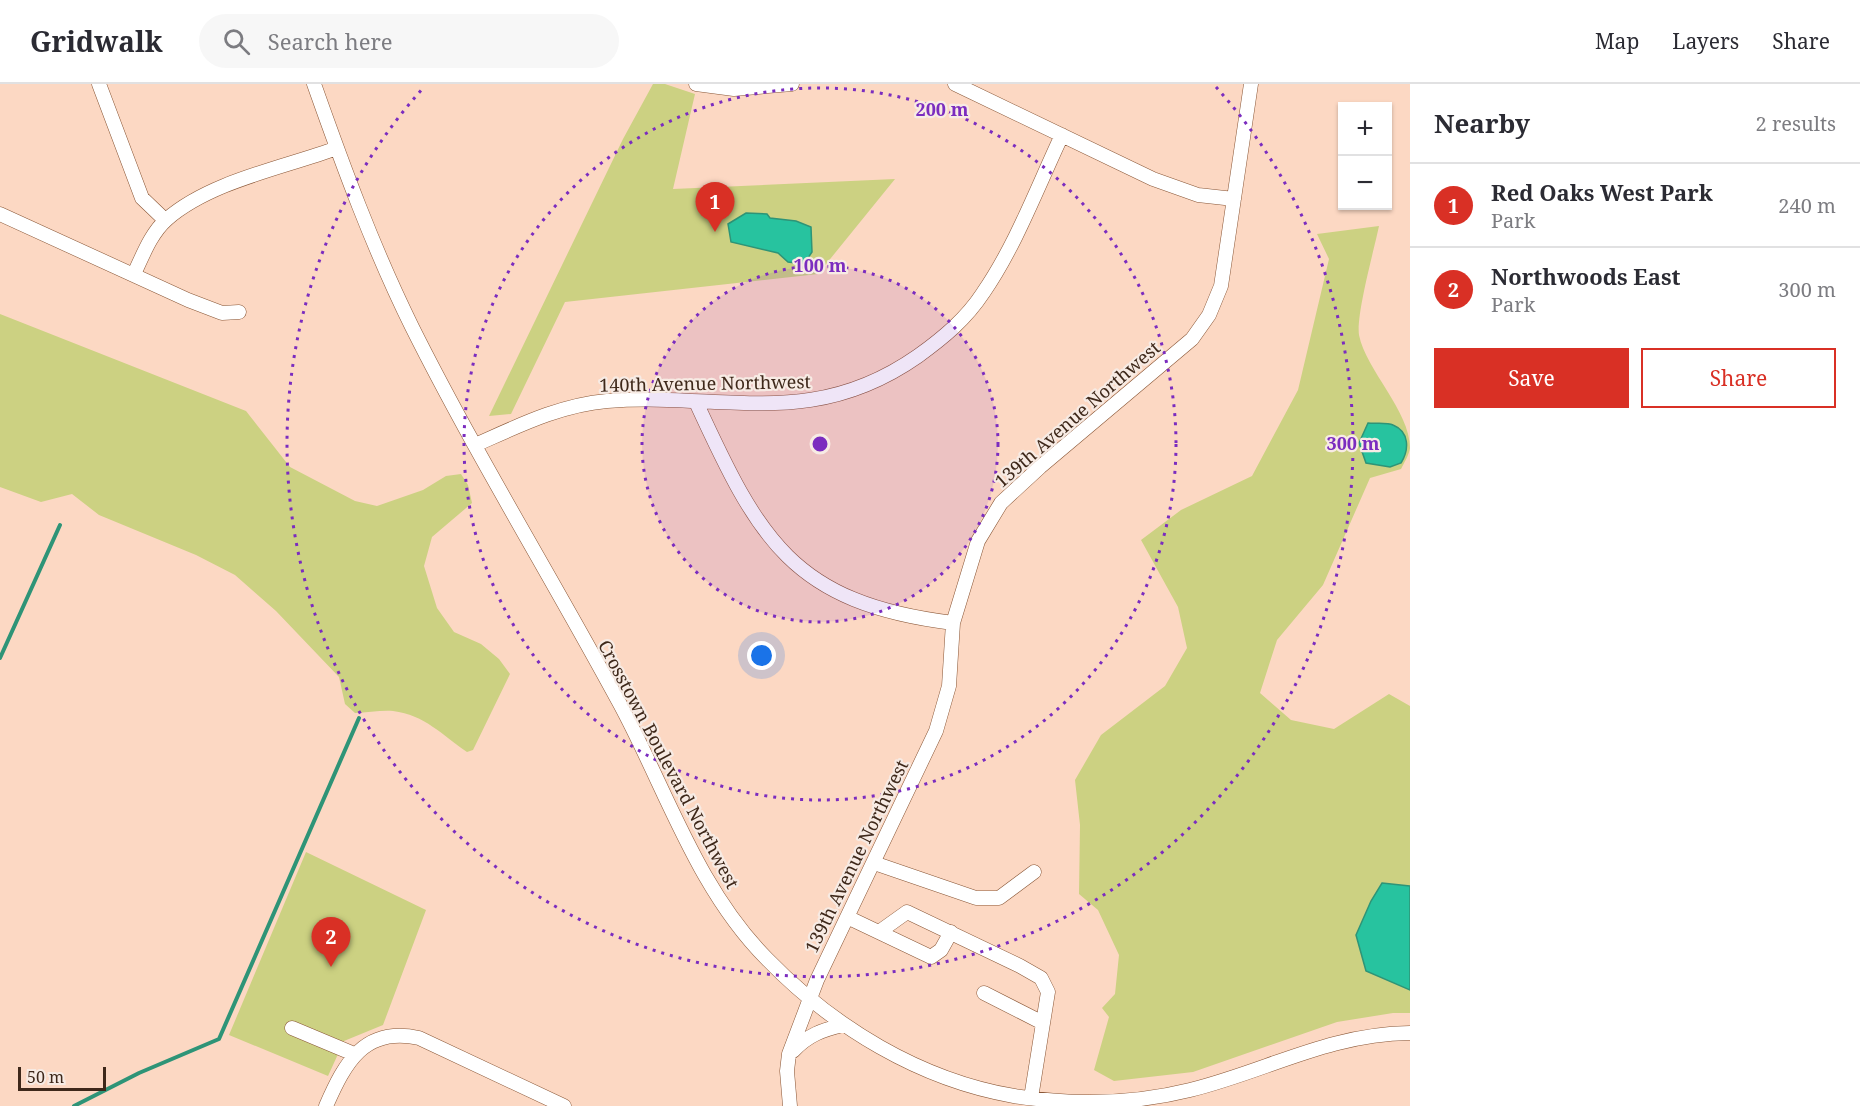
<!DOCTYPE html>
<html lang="en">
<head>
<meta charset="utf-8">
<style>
	:root { --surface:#fff; --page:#f7f7f7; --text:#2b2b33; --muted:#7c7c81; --line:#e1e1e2; --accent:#d93025 }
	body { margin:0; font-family:"Noto Serif",serif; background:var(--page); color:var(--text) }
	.controls { position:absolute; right:18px; top:18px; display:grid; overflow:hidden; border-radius:0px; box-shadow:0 2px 4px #0004 }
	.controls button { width:54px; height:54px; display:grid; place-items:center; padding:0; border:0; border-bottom:2px solid var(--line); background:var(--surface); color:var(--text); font:30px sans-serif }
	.scale { position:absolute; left:18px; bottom:15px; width:88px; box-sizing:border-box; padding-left:6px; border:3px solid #3e281a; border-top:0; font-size:16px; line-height:21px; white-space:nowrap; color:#3e281a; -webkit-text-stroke:4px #f7ebe4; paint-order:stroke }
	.you { position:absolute; left:762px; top:572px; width:21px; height:21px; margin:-15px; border:4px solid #fff; border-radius:50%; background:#1a73e8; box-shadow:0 0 0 9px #1a73e833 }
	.badge { display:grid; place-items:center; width:39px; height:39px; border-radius:50%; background:var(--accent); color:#fff; font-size:20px; font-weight:700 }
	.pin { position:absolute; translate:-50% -50px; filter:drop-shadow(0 2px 3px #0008) }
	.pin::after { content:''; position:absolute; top:32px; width:21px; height:18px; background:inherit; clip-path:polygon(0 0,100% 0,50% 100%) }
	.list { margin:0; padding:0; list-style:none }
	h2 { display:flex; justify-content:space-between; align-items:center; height:78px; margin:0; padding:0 24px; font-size:26px }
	h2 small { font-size:20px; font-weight:400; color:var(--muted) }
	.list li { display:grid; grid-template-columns:39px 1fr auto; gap:18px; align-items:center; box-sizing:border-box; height:84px; padding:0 24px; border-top:2px solid var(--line) }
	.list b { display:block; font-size:22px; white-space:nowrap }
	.list p { margin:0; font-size:20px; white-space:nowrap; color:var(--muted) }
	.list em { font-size:20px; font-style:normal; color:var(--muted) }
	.actions { display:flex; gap:12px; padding:18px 24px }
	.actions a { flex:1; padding:14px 0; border:2px solid var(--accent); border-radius:0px; text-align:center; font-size:21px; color:var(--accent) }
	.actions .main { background:var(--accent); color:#fff }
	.icon { flex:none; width:33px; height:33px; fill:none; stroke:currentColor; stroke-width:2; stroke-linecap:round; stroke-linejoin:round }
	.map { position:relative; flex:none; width:1410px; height:1022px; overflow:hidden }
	header { display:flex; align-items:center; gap:36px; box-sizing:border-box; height:84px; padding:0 30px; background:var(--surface); border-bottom:2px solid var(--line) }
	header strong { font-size:28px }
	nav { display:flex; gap:33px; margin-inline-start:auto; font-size:21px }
	.search { width:420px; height:54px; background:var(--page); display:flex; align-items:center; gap:15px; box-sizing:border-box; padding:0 21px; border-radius:33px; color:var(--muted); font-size:22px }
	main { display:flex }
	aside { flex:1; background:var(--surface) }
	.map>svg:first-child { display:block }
	.green { fill:#ccd182 }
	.water { fill:#27c39f; stroke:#2e9477; stroke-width:1.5 }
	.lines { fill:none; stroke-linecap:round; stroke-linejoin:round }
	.stream { stroke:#2e9477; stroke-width:4 }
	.minor-casing { stroke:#895636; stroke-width:15 }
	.minor { stroke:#fff; stroke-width:14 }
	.ring { fill:none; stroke:#7b2cbf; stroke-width:3; stroke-dasharray:3 6 }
	.labels { text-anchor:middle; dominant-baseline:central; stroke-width:4.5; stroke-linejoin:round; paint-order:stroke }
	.street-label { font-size:18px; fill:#3e281a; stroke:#f7ebe4 }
	.centre { fill:#7b2cbf; stroke:#f7ebe4; stroke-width:3 }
	.ring-label { font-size:18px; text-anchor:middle; font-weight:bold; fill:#7b2cbf; stroke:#f7ebe4; stroke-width:4.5; stroke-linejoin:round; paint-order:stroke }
</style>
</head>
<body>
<header>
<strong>Gridwalk</strong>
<div class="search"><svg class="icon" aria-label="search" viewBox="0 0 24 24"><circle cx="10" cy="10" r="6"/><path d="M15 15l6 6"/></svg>Search here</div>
<nav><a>Map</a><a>Layers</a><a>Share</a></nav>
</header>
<main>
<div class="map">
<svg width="1410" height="1022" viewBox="0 0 1410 1022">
	<rect width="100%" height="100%" fill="#fcd8c3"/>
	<path class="green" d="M653 0H665L695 10 673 105 895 95 818 190 565 218 511 330 489 332 623 55Z
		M1379 142C1374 166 1356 231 1359 251 1366 286 1410 327 1410 364 1409 371 1404 379 1401 385L1370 394 1323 501 1277 556 1260 609 1291 636 1334 645 1389 610 1410 622V929H1393L1337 938 1193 988 1114 997 1094 986 1109 933 1102 924 1115 910 1119 871 1098 826 1079 810 1080 741 1075 696 1101 651 1165 602 1187 564 1178 523 1141 456 1181 426 1252 392 1298 306 1329 175 1317 150Z
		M0 230 246 327 290 383 355 417 377 422 423 406 446 392 461 390 468 401 472 419 432 453 424 482 437 524 454 548 481 560 499 575 510 590 473 666 467 668C442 651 425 631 393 627 381 626 367 629 355 629L345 620 339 593 276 527 235 491 196 471 99 431 72 410 41 418 0 403Z
		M306 768 426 826 383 941 344 957 328 992 229 951Z"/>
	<path class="water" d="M746 129 767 130 770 134 796 137 811 143 812 168 804 180 788 178 778 169 731 158 728 140Z
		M1368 339C1375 340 1387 338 1393 341 1410 348 1409 366 1401 379L1390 383 1366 379 1359 359Z
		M1382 799 1410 802V906L1366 887 1356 851 1371 817Z"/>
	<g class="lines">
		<path class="stream" d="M0 574 60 441
			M74 1022 139 989 219 955 359 634"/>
		<defs>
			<path id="minor" d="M99 0 142 114 165 136
				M314 0C343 82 373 164 412 243 476 371 552 494 620 620 666 705 697 805 767 875 833 943 920 996 1014 1012 1072 1021 1134 1020 1190 1006 1267 987 1328 950 1410 949
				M696 0 734 5 792 0
				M955 0 1153 95 1198 111 1234 115
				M0 130 188 216 222 229 239 228
				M134 190C143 171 151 149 167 135 211 97 283 84 337 64
				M696 318C759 455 792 519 953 539
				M475 361C518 342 560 321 607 317 725 308 811 347 918 272 943 254 966 235 983 209 1016 161 1037 104 1062 51
				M874 779 976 814H999L1034 788
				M847 833 931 873 941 866 951 848
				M879 848 907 828 1020 882 1041 894 1048 908 1031 1014
				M984 909 1043 939
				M292 944 354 970
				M793 967C808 951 822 946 843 941
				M326 1022C345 979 364 942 419 954L564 1022
				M790 1022 787 987 789 970 817 896 936 647 949 602 953 539 978 457 1001 419 1040 383 1192 255 1209 231 1221 202 1251 0"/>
		</defs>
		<use href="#minor" class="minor-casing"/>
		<use href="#minor" class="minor"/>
	</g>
	<circle cx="820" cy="360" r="178" fill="#7b2cbf" fill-opacity=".12"/>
	<g class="ring">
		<circle cx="820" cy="360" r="178"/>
		<circle cx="820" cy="360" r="356"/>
		<path d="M1216 3A533 533 0 1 1 424 3"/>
	</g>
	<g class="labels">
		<g class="street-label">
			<text transform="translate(705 299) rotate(-1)">140th Avenue Northwest</text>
			<text transform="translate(1077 330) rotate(-41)">139th Avenue Northwest</text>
			<text transform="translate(669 680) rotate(62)">Crosstown Boulevard Northwest</text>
			<text transform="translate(856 772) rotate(-64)">139th Avenue Northwest</text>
		</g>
	</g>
	<circle cx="820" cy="360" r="9" class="centre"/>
	<g class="ring-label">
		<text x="942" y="32">200 m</text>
		<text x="820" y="188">100 m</text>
		<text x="1353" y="366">300 m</text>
	</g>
</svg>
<div class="controls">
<button>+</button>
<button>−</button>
</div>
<div class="scale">50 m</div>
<div class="you"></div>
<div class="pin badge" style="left:715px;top:148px">1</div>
<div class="pin badge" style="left:331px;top:883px">2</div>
</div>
<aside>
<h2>Nearby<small>2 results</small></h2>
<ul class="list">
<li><span class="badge">1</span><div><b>Red Oaks West Park</b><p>Park</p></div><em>240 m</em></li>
<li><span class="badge">2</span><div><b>Northwoods East</b><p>Park</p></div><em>300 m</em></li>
</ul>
<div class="actions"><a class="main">Save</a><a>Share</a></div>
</aside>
</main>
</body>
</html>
